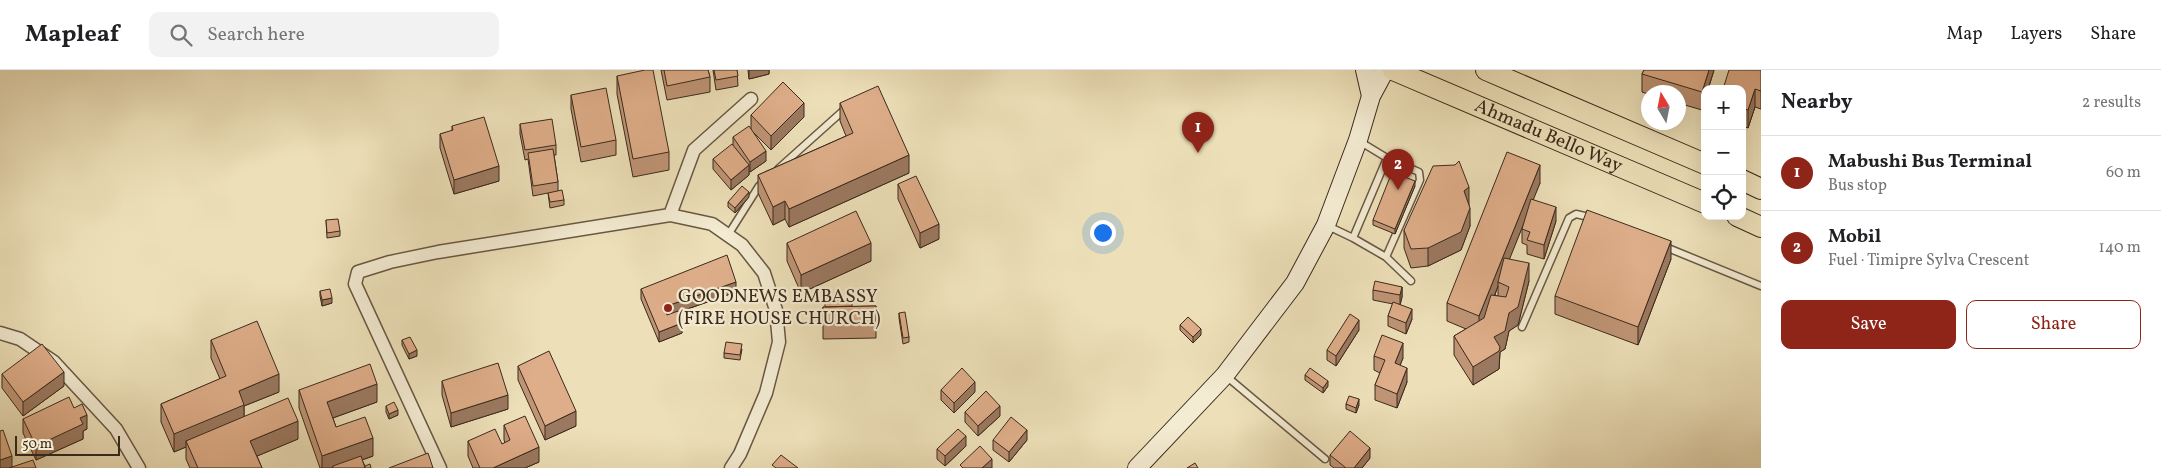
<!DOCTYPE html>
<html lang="en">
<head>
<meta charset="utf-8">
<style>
	:root { --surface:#fff; --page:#f2f2f2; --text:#202124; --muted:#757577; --line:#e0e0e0; --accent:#8f2418 }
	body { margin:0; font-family:Vollkorn,serif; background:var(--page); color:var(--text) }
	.controls { position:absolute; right:15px; top:15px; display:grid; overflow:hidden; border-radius:10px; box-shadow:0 5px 20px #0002 }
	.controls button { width:45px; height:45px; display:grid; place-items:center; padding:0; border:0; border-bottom:1px solid var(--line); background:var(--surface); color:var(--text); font:25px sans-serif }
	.compass { position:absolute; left:1641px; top:15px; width:45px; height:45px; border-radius:50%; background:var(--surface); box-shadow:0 5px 20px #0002; rotate:350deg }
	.scale { position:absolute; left:15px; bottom:12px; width:105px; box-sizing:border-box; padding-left:5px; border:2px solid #3b2a1c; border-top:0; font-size:14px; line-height:18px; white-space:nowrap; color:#3b2a1c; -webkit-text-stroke:4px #f3ebd2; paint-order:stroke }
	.you { position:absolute; left:1102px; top:162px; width:18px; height:18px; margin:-12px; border:4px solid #fff; border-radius:50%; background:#1a73e8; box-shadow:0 0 0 8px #1a73e833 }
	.badge { display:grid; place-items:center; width:32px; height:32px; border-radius:50%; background:var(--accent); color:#fff; font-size:16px; font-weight:700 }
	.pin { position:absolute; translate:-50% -41px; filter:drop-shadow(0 1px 2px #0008) }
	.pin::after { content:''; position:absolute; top:26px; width:18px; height:15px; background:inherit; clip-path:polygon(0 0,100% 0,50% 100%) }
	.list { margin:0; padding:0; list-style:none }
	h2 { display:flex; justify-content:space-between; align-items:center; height:65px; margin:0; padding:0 20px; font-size:21px }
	h2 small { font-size:16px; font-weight:400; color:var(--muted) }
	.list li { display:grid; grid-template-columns:32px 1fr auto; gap:15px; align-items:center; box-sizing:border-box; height:75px; padding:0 20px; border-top:1px solid var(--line) }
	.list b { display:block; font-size:19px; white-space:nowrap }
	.list p { margin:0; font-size:16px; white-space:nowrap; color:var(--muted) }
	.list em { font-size:16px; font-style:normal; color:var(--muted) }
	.actions { display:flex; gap:10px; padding:15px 20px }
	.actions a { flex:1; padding:11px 0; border:1px solid var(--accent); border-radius:10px; text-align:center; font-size:18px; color:var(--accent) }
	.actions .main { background:var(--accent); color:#fff }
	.icon { flex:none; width:28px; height:28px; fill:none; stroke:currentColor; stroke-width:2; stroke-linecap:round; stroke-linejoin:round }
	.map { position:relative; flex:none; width:1761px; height:398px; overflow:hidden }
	header { display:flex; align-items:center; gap:30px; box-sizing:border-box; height:70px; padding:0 25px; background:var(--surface); border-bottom:1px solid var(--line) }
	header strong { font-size:24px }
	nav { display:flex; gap:28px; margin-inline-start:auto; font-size:18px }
	.search { width:350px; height:45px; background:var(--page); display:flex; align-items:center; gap:12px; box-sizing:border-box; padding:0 18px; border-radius:10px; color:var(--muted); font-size:19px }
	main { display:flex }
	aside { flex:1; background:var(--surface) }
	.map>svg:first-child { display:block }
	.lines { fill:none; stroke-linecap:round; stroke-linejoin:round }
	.lane-casing { stroke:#685843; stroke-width:9 }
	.street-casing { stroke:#685843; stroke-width:15 }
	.secondary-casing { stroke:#3b2a1c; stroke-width:20 }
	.primary-casing { stroke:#3b2a1c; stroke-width:22 }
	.lane { stroke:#f3ebd2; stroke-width:6 }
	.street { stroke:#f3ebd2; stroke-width:12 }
	.secondary { stroke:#f3ebd2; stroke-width:18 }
	.primary { stroke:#ede0b9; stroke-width:20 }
	.wall { fill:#bf9576; stroke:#3b2a1c; fill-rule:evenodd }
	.shaded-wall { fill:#9b7960; stroke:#3b2a1c }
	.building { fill:#dead89; stroke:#3b2a1c }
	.poi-dot { fill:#8f2418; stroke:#f3ebd2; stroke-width:2 }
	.labels { text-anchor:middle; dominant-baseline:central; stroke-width:4.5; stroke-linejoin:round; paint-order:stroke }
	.street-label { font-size:19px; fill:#3b2a1c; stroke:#f3ebd2 }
	.poi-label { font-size:19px; fill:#3b2a1c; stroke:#f3ebd2; text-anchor:start }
</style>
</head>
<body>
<header>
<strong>Mapleaf</strong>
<div class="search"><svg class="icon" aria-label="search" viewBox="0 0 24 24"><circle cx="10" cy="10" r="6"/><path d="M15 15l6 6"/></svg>Search here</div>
<nav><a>Map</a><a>Layers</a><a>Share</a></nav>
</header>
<main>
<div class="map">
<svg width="1761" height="398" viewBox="0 0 1761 398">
	<rect width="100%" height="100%" fill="#ede0b9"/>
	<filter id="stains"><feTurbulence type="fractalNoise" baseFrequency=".004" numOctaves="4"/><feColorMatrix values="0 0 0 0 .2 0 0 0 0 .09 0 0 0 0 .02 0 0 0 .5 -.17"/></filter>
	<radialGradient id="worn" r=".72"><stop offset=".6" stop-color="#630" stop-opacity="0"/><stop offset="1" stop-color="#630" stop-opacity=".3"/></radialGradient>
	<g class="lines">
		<defs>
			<path id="lane" d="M778 99 845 39
				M1328 156 1353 168 1387 88 1359 71
				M728 165 759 116 765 111
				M1353 168 1386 187 1411 211
				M1663 176 1761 216
				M1386 187 1420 110 1419 102 1387 88
				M1522 257 1569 148 1576 144 1593 148
				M1226 306 1325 389"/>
			<path id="street" d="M670 145 694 80 751 29
				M0 263 20 269 54 292 116 359 139 398
				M440 398 355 214 358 202 390 192 438 182 670 145 712 154 742 175 764 203 776 240 779 272 766 323 740 384 731 398"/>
			<path id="secondary" d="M1365 0 1371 26
				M1137 398 1225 305 1295 213 1326 155 1358 70 1371 26 1385 0"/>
			<g id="primary">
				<path id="s1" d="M1393 0 1705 133"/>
				<path d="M1486 0 1705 94"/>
				<path d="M1742 110 1761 119"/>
				<path d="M1737 146 1761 157"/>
			</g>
		</defs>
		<use href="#lane" class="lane-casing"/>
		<use href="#street" class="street-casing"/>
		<use href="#secondary" class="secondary-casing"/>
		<use href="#primary" class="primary-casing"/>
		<use href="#lane" class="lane"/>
		<use href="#street" class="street"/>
		<use href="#secondary" class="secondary"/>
		<use href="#primary" class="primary"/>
	</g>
	<path class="wall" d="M661 0H708L710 7V22L667 30Z
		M713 0H737L738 16 716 20Z
		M748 0H769V4L749 9Z
		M1644 0H1714L1702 40 1678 33V22H1648V24L1642 22V4Z
		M1761 0V39L1755 37 1748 58 1742 56V19Z
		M617 6 669 82V100L633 107 617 24Z
		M571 25 616 70V85L581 92 571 39Z
		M840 33 909 103 789 157 785 149 773 155 758 123V105L846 66 840 51Z
		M751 45 804 47 771 80 753 62 766 91 750 102 749 101V105L731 120 713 99V89L733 76V67L751 59Z
		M520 54 556 75V85H554L558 112V121L564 130V135L550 138 548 123 533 126 528 89 525 90 520 64Z
		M452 56 499 111 454 124 440 78V64L452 61Z
		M1540 113 1533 129 1556 151 1544 189 1527 184V175L1522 173V159L1523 155 1509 189 1529 211 1518 255 1509 261 1505 279 1500 282 1499 299 1473 315 1454 285V266L1466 259 1447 251V233ZM1498 216V226L1495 225Z
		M898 114 939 169 920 178 898 129Z
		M1415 116 1395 164 1373 155V150Z
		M749 127 735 143 728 137V132Z
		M1469 136 1470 156 1461 180 1428 196 1411 198 1404 178V160Z
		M326 150 340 161V166L327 168Z
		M787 173 871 191 801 223 787 191Z
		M1671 189 1638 275 1555 244V226Z
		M1402 217V227L1400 235 1412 249 1406 264 1388 256V246L1393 234 1373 230V220Z
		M641 219 736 222 679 242 682 263 659 272 641 229Z
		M320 221 332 233 322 236 320 226Z
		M876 236V268L823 269V237Z
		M899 243 909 267V272L903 274 899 248Z
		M1180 255 1201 265 1193 273 1180 260Z
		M1359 260 1336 296 1327 290V280Z
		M211 270 279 322 244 336V347L298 369 257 386 262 398H190L186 389V377L174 382 161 352V334L220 309 211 288Z
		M402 270 417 286 409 289 402 275Z
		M742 279 740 290 724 288V283Z
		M1374 286 1403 288 1400 295 1407 312 1397 338 1375 330V315L1380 303 1374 300Z
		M518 296 576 356 545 370 518 310Z
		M2 304 64 316 23 346 2 318Z
		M1305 305 1328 316 1323 323 1305 310Z
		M442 311 508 339 451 357 442 325Z
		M299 320 377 332 333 348 336 357 373 386 362 390 365 396 371 398H320L299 338Z
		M941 320 975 322 954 343 941 330Z
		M1346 334 1359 335 1356 343 1346 339Z
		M386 336 398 345 389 349 386 342Z
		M74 338 87 359 83 361V369L36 390 23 363V349Z
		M965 342 1000 346 978 366 965 352Z
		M504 355 539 392 525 398H473L468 386V371L502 374 505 373 504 370Z
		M993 370H1027L1009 392 993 380Z
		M966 376 945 396 937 389V379Z
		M1330 385 1370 388 1362 398H1334L1330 395Z"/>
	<path class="shaded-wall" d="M749 0H769V4L749 9Z
		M1709 0H1714L1708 19H1705V31L1702 40V22Z
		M1755 19V37L1748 58V40Z
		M804 33V47L771 80V66Z
		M766 81V91L750 102V92Z
		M909 85V103L789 157V139Z
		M749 95V105L731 120V110Z
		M1540 95V113L1500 213 1498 212V216L1479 264V246Z
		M499 96V111L454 124V110Z
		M1415 111V116L1395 164V159Z
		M1469 117V136L1464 121Z
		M749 122V127L735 143V138Z
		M785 131V149L773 155V137Z
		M1556 137V151L1544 189V175Z
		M1470 138V156L1461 180 1428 196V178Z
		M939 154V169L920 178V163Z
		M1671 171V189L1638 275V257Z
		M871 173V191L801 223V205Z
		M1529 193V211L1518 255 1509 261 1505 279 1500 282 1499 299 1473 315V297L1494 267 1509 243Z
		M736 212V222L664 247V237Z
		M1402 217V227L1400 235V225Z
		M332 228V233L322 236V230Z
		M1412 239V249L1406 264V253Z
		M1359 250V260L1336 296V286Z
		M682 253V263L659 272V262Z
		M1201 259V265L1193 273V267Z
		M1403 273V288L1395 308V293Z
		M417 280V286L409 289V284Z
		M1407 298V312L1397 338V324Z
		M64 302V316L23 346V332Z
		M279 304V322L244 336V353L186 371V377L174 382V364L239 321Z
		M1328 311V316L1323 323V318Z
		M975 312V322L954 343V333Z
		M377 314V332L327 350V332Z
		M508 325V339L451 357V343Z
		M1359 329V335L1356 343V338Z
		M1000 336V346L978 366V356Z
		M398 340V345L389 349V344Z
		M576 341V356L545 370V356Z
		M87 345V359L83 361V369L36 390V376L80 348Z
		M298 351V369L250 389V371Z
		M1027 360V370L1009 392V382Z
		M966 366V376L945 396V386Z
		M373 368V386L339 398 333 396V398H322V386Z
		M539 377V392L525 398H493Z
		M1370 378V388L1362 398H1354Z
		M12 386V398H0V390Z
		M992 389V398H982Z"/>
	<path class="building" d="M645 0H653L669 82 633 89 617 6Z
		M664 0H708L710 7 667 16Z
		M714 0H737L738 6 716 10Z
		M1644 0H1709L1702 22 1642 4Z
		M1729 0H1761V21L1755 19 1748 40 1742 38V19H1723Z
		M783 12 804 33 771 66 751 45Z
		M878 16 909 85 789 139 785 131 773 137 758 105 853 63 840 33Z
		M606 18 616 70 581 77 571 25Z
		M484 47 499 96 454 110 440 64 453 60 452 56Z
		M552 49 556 75 525 80 520 54Z
		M749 56 766 81 750 92 733 67Z
		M732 74 749 95 731 110 713 89Z
		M553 79 558 112 533 116 528 83Z
		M1507 82 1540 95 1479 246 1447 233Z
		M1459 91 1469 117 1464 121 1470 138 1461 162 1428 178 1411 179 1404 160 1433 96 1455 95Z
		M1392 102 1415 111 1395 159 1373 150Z
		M916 106 939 154 920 163 898 114Z
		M742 116 749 122 735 138 728 132Z
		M562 120 564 130 550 132 548 123Z
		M1531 129 1556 137 1544 175 1527 170 1530 162 1522 159Z
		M1587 140 1671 171 1638 257 1555 226Z
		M856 141 871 173 801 205 787 173Z
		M338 149 340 161 327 163 326 150Z
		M727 185 736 212 664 237 667 245 678 241 682 253 659 262 641 219Z
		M1504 188 1529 193 1518 237 1509 243 1505 261 1494 267 1500 277 1499 281 1473 297 1454 266 1484 248 1491 225 1506 227 1509 217 1498 212Z
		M1375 211 1402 217 1400 225 1373 220Z
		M330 219 332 228 322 230 320 221Z
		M852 230V236L825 237V231Z
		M1393 232 1412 239 1406 253 1388 246Z
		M876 236V254H823V237Z
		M905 242 909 267 903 268 899 243Z
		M1350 244 1359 250 1336 286 1327 280Z
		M1188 247 1201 259 1193 267 1180 255Z
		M257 251 279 304 239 321 244 335 174 364 161 334 226 306 211 270Z
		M1382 265 1403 273 1395 293 1407 298 1397 324 1375 315 1385 290 1374 286Z
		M410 267 417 280 409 284 402 270Z
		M726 272 742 274 740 285 724 283Z
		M42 274 64 302 23 332 2 304Z
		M549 281 576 341 545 356 518 296Z
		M498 293 508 325 451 343 442 311Z
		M370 294 377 314 327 332 336 357 365 347 373 368 322 386 299 320Z
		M962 298 975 312 954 333 941 320Z
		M1310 298 1328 311 1323 318 1305 305Z
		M986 321 1000 336 978 356 965 342Z
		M1349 326 1359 329 1356 338 1346 334Z
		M69 327 74 338 82 334 87 345 80 348 83 354 36 376 23 349Z
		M288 328 298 351 250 371 262 398H198L186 371Z
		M394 332 398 340 389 344 386 336Z
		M525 346 539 377 493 398H480L468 371 495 359 502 374 510 370 504 355Z
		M1011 347 1027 360 1009 382 993 370Z
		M958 359 966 366 945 386 937 379Z
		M3 360 12 386 0 390V361Z
		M1350 361 1370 378 1354 398H1346L1330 385Z
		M980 376 992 389 982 398H963L960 395Z
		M428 383 433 398H389Z
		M781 385 798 398H776L772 395Z
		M361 386 365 398H333V396Z
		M33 390 36 398H9Z
		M1195 393 1198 398H1187Z
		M370 394 371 398H365V396Z"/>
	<circle class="poi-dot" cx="668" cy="238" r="5"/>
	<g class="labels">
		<g class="street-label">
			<text stroke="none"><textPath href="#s1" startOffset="169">Ahmadu Bello Way</textPath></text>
		</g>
		<g class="poi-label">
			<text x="678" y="227">GOODNEWS EMBASSY<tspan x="678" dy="22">(FIRE HOUSE CHURCH)</tspan></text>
		</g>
	</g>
	<rect width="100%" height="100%" filter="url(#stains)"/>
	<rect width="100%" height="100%" fill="url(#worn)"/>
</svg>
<div class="controls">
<button>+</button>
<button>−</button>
<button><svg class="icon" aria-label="locate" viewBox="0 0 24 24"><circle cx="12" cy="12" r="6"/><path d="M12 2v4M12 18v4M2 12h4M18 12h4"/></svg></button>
</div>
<svg class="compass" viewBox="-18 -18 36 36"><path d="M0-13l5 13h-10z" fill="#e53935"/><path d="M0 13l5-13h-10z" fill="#757577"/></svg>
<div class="scale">50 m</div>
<div class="you"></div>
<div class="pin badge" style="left:1198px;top:83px">1</div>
<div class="pin badge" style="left:1398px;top:120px">2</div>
</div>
<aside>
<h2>Nearby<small>2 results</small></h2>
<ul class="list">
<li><span class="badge">1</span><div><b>Mabushi Bus Terminal</b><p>Bus stop</p></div><em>60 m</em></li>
<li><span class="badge">2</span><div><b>Mobil</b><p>Fuel · Timipre Sylva Crescent</p></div><em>140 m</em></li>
</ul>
<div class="actions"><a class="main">Save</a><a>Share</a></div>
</aside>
</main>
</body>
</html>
